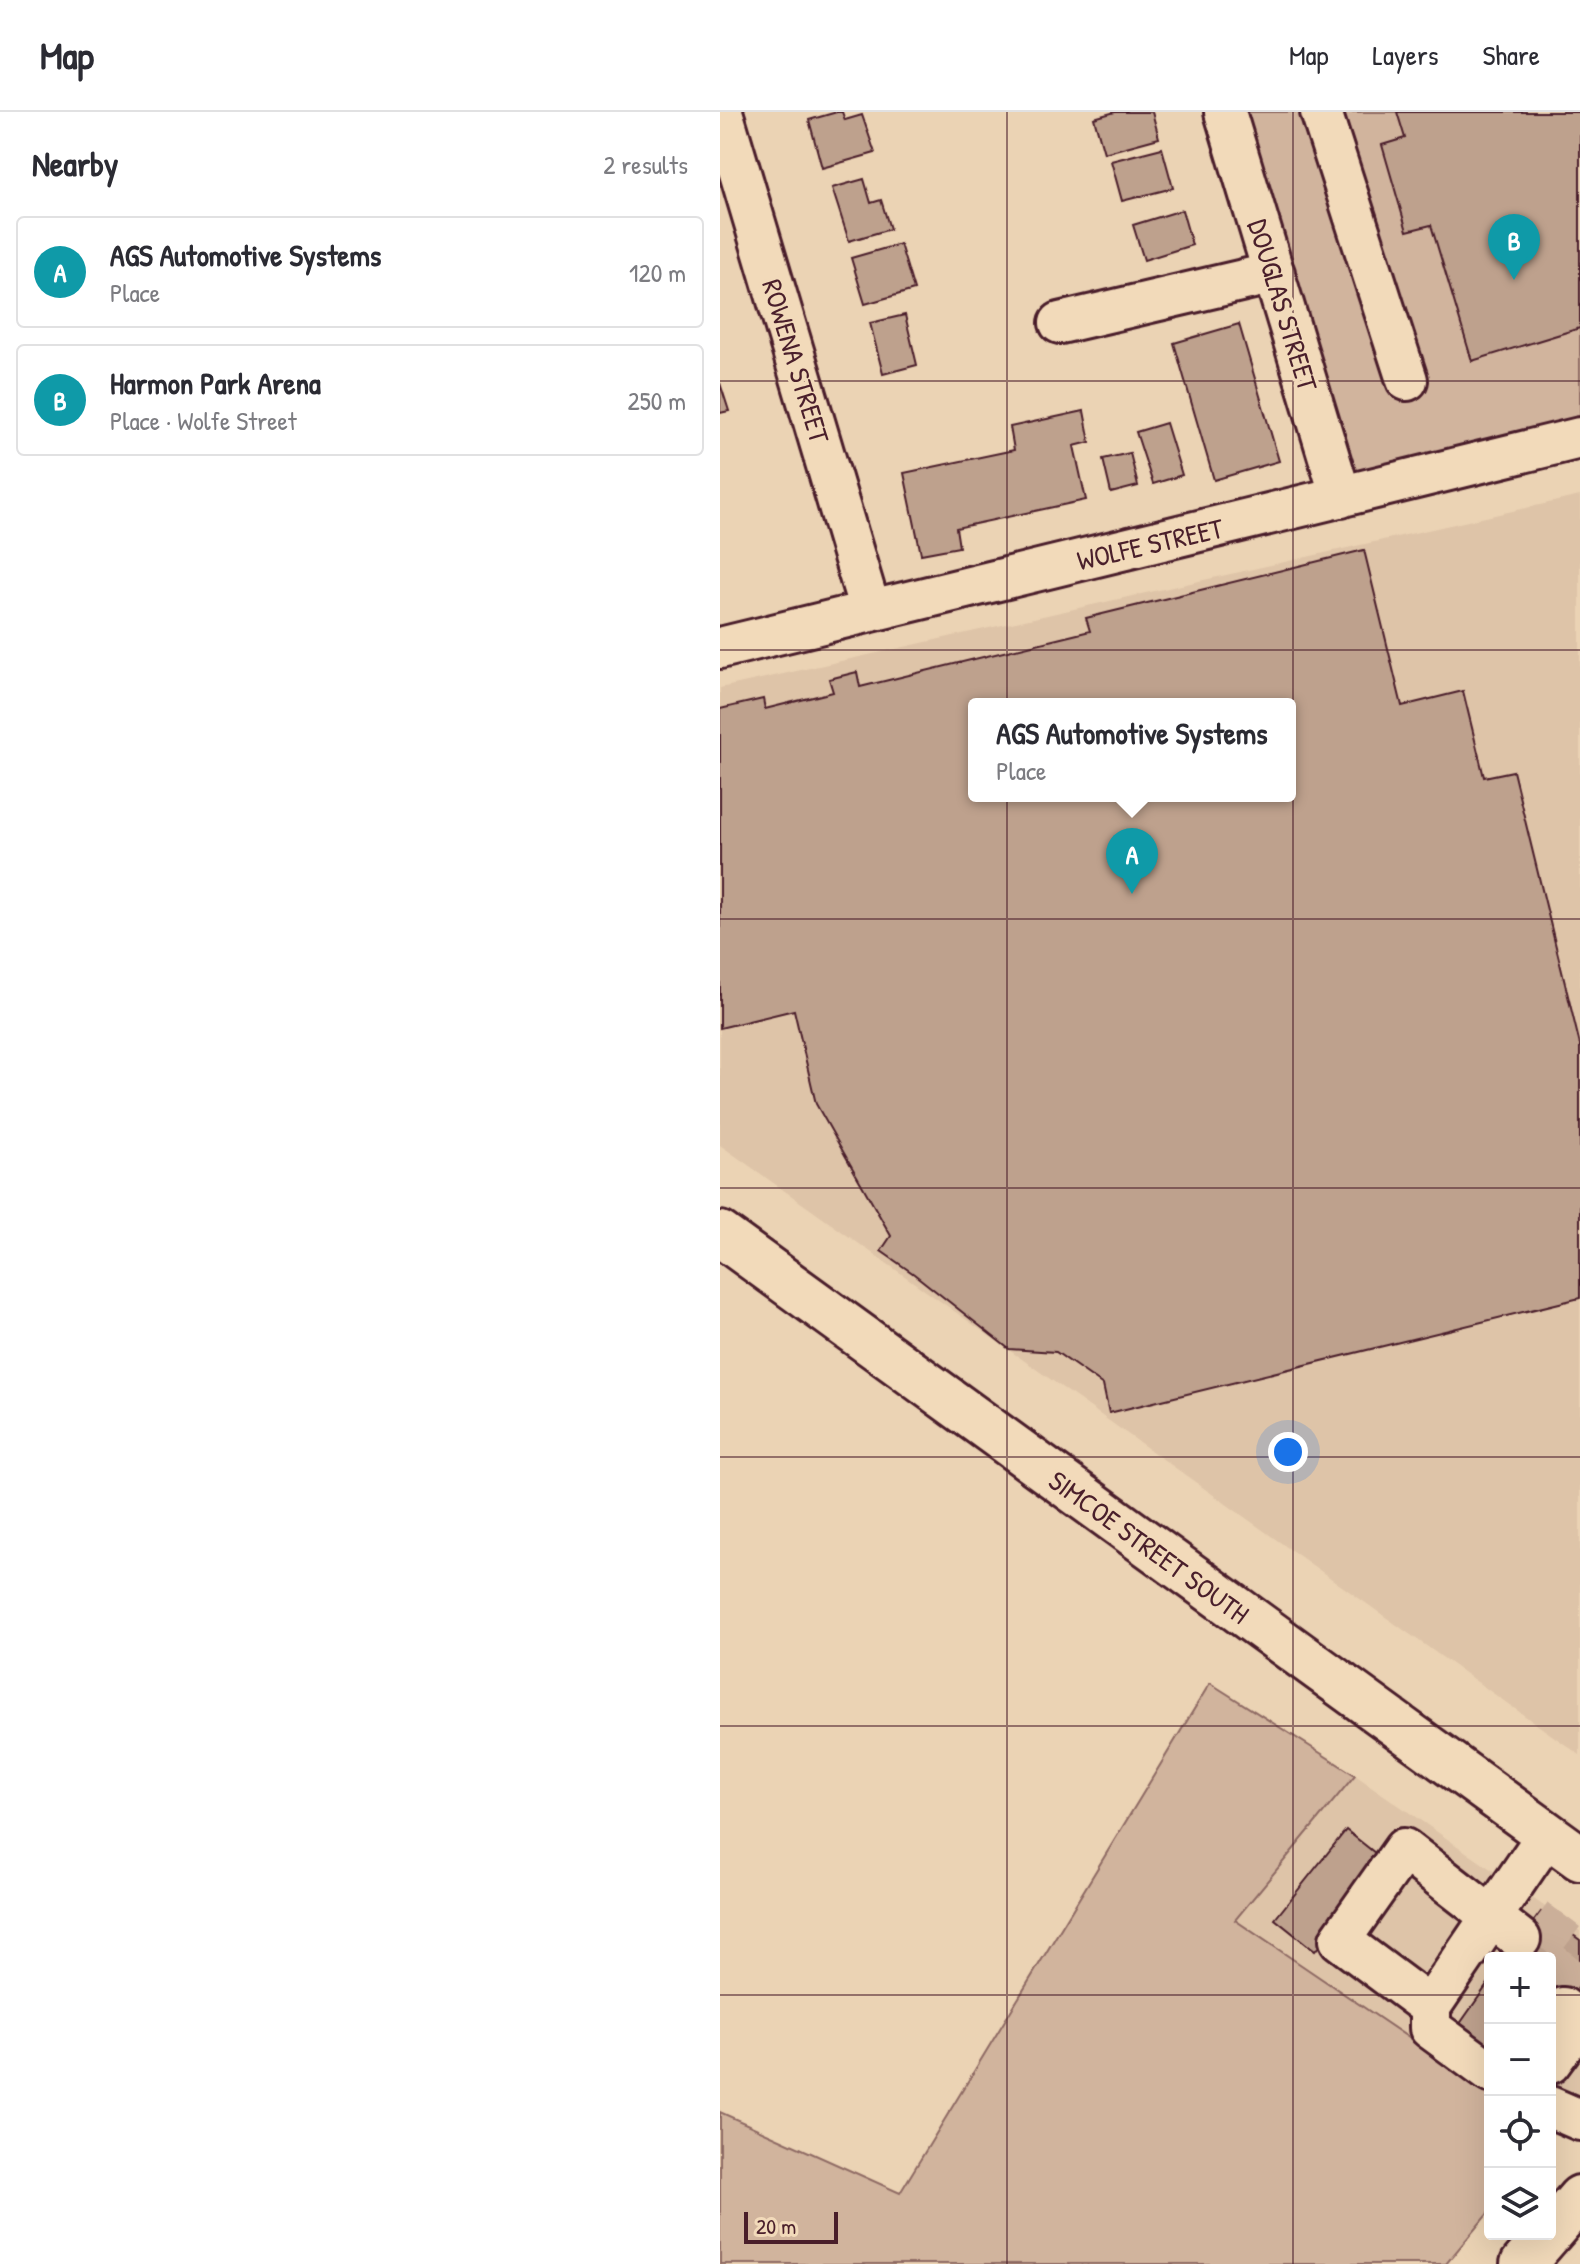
<!DOCTYPE html>
<html lang="en">
<head>
<meta charset="utf-8">
<style>
	:root { --surface:#fff; --page:#f2f2f3; --text:#2b2b33; --muted:#7c7c81; --line:#e1e1e2; --accent:#1f6fb2 }
	body { margin:0; font-family:"Patrick Hand",sans-serif; background:var(--page); color:var(--text) }
	.controls { position:absolute; right:24px; bottom:24px; display:grid; overflow:hidden; border-radius:8px; box-shadow:0 8px 32px #0002 }
	.controls button { width:72px; height:72px; display:grid; place-items:center; padding:0; border:0; border-bottom:2px solid var(--line); background:var(--surface); color:var(--text); font:40px sans-serif }
	.scale { position:absolute; left:24px; bottom:20px; width:94px; box-sizing:border-box; padding-left:8px; border:4px solid #4a1f2b; border-top:0; font-size:22px; line-height:28px; white-space:nowrap; color:#4a1f2b; -webkit-text-stroke:6px #f2daba; paint-order:stroke }
	.you { position:absolute; left:568px; top:1340px; width:28px; height:28px; margin:-20px; border:6px solid #fff; border-radius:50%; background:#1a73e8; box-shadow:0 0 0 12px #1a73e833 }
	.badge { display:grid; place-items:center; width:52px; height:52px; border-radius:50%; background:var(--accent); color:#fff; font-size:26px; font-weight:700 }
	.pin { position:absolute; translate:-50% -66px; filter:drop-shadow(0 2px 4px #0008) }
	.pin::after { content:''; position:absolute; top:42px; width:28px; height:24px; background:inherit; clip-path:polygon(0 0,100% 0,50% 100%) }
	.popup { position:absolute; left:248px; top:586px; width:328px; height:104px; box-sizing:border-box; display:grid; place-content:center; border-radius:8px; background:var(--surface); filter:drop-shadow(0 2px 6px #0005); font-size:26px; white-space:nowrap; color:var(--muted) }
	.popup b { font-size:30px; color:var(--text) }
	.popup::after { content:''; position:absolute; left:50%; top:100%; margin-left:-16px; border:16px solid transparent; border-top-color:var(--surface) }
	.list { margin:0; padding:0; list-style:none }
	h2 { display:flex; justify-content:space-between; align-items:center; height:104px; margin:0; padding:0 32px; font-size:34px }
	h2 small { font-size:26px; font-weight:400; color:var(--muted) }
	.list li { display:grid; grid-template-columns:52px 1fr auto; gap:24px; align-items:center; box-sizing:border-box; height:112px; margin:0 16px 16px; padding:0 16px; border:2px solid var(--line); border-radius:8px }
	.list b { display:block; font-size:30px; white-space:nowrap }
	.list p { margin:0; font-size:26px; white-space:nowrap; color:var(--muted) }
	.list em { font-size:26px; font-style:normal; color:var(--muted) }
	.icon { flex:none; width:44px; height:44px; fill:none; stroke:currentColor; stroke-width:2; stroke-linecap:round; stroke-linejoin:round }
	.map { position:relative; flex:none; width:860px; height:2152px; overflow:hidden }
	header { display:flex; align-items:center; gap:48px; box-sizing:border-box; height:112px; padding:0 40px; background:var(--surface); border-bottom:2px solid var(--line) }
	header strong { font-size:38px }
	nav { display:flex; gap:44px; margin-inline-start:auto; font-size:28px }
	main { display:flex }
	aside { flex:1; background:var(--surface) }
	.map>svg:first-child { display:block }
	.built { fill:#dec4a8; fill-rule:evenodd }
	.green { fill:#d1b49d; stroke:#8e6a64; stroke-width:2 }
	.building { fill:#bea18d; stroke:#4a1f2b; stroke-width:2; fill-rule:evenodd }
	.lines { fill:none; stroke-linecap:round; stroke-linejoin:round }
	.minor-tunnel { stroke:#cbaf99; stroke-width:40; stroke-dasharray:40 20; stroke-linecap:butt }
	.minor-casing { stroke:#4a1f2b; stroke-width:46 }
	.major-casing { stroke:#4a1f2b; stroke-width:50 }
	.minor { stroke:#f2daba; stroke-width:40 }
	.major { stroke:#f2daba; stroke-width:44 }
	.grid { fill:none; stroke:#4a1f2b; stroke-width:2; stroke-opacity:0.55 }
	.labels { text-anchor:middle; dominant-baseline:central; stroke-width:7; stroke-linejoin:round; paint-order:stroke }
	.street-label { font-size:28px; fill:#4a1f2b; stroke:#f2daba }
</style>
</head>
<body>
<header>
<strong>Map</strong>
<nav><a>Map</a><a>Layers</a><a>Share</a></nav>
</header>
<main>
<aside>
<h2>Nearby<small>2 results</small></h2>
<ul class="list">
<li><span class="badge" style="background:#0f9aa8">A</span><div><b>AGS Automotive Systems</b><p>Place</p></div><em>120 m</em></li>
<li><span class="badge" style="background:#0f9aa8">B</span><div><b>Harmon Park Arena</b><p>Place · Wolfe Street</p></div><em>250 m</em></li>
</ul>
</aside>
<div class="map">
<svg width="860" height="2152" viewBox="0 0 860 2152">
	<rect width="100%" height="100%" fill="#ebd3b4"/>
	<filter id="ink" filterUnits="userSpaceOnUse"><feTurbulence type="fractalNoise" baseFrequency=".0125" numOctaves="2"/><feDisplacementMap in="SourceGraphic" scale="16" xChannelSelector="R" yChannelSelector="G"/><feConvolveMatrix kernelMatrix="1 2 1 2 8 2 1 2 1" color-interpolation-filters="sRGB"/></filter>
	<g filter="url(#ink)">
		<path class="built" d="M860 384V1643L0 1033V576ZM254 592H570V684H254Z
			M635 1663 860 1819V1994L833 2023 830 2021V1846H770V1981L515 1808Z"/>
		<path class="green" d="M514 0H860V312L627 369Z
			M490 1571 635 1663 515 1808 770 1981V2099L726 2152H0V2000L180 2081Z"/>
		<path class="building" d="M117 0H122L125 8 142 3 155 41 102 56 89 8Z
			M395 0H432L439 26 384 41 374 6Z
			M677 0H860V216L752 249 711 113 687 119 662 33 685 26Z
			M442 36 453 76 402 89 391 49Z
			M144 67 151 91 161 88 170 117 129 129 112 76Z
			M462 98 472 133 424 148 413 113Z
			M180 132 194 178 145 192 131 146Z
			M185 203 197 253 163 262 150 211Z
			M519 212 559 349 494 368 454 231Z
			M0 271 9 299 0 301Z
			M364 299 370 330 354 334 366 388 236 416 239 435 201 442 184 361 294 338 290 315Z
			M446 311 462 363 433 372 416 320Z
			M410 341 418 374 391 381 383 347Z
			M644 438 682 594 743 579 764 665 793 659 860 933V1186L389 1301 383 1273 336 1240 289 1237 194 1162 161 1139 171 1124 96 992 74 898 0 916V597L43 587 45 597 113 580 109 567 137 560 140 575 370 519 366 506ZM254 592H570V684H254Z
			M626 1718 665 1749 595 1839 555 1807Z
			M821 1800 860 1828V1871L830 1914V1846H786Z
			M770 1869V1940L737 1916Z"/>
		<g class="lines">
			<path class="minor-tunnel" d="M816 1807 860 1840
				M830 1850 859 1873"/>
			<defs>
				<path id="minor" d="M2 0 150 498
					M505 0 621 385
					M601 0 687 268
					M340 211 554 161
					M0 536 860 326
					M710 1895 620 1828 684 1737 800 1827
					M830 1951 860 1910 843 1896
					M770 1960 710 1916V1895L827 1723
					M830 1995 860 2008"/>
				<path id="major" d="M0 1122 860 1746
					M830 2121 860 2086
					M803 2152 829 2122"/>
			</defs>
			<use href="#minor" class="minor-casing"/>
			<use href="#major" class="major-casing"/>
			<use href="#minor" class="minor"/>
			<use href="#major" class="major"/>
		</g>
	</g>
	<path class="grid" d="M287 0V2152M573 0V2152M0 269H860M0 538H860M0 807H860M0 1076H860M0 1345H860M0 1614H860M0 1883H770M830 1883H860"/>
	<g class="labels">
		<g class="street-label">
			<text transform="translate(563 193) rotate(73)">DOUGLAS STREET</text>
			<text transform="translate(76 249) rotate(73)">ROWENA STREET</text>
			<text transform="translate(430 432) rotate(-13)">WOLFE STREET</text>
			<text transform="translate(429 1435) rotate(36)">SIMCOE STREET SOUTH</text>
		</g>
	</g>
</svg>
<div class="controls">
<button>+</button>
<button>−</button>
<button><svg class="icon" aria-label="locate" viewBox="0 0 24 24"><circle cx="12" cy="12" r="6"/><path d="M12 2v4M12 18v4M2 12h4M18 12h4"/></svg></button>
<button><svg class="icon" aria-label="layers" viewBox="0 0 24 24"><path d="M12 4l9 5-9 5-9-5zM3 14l9 5 9-5"/></svg></button>
</div>
<div class="scale">20 m</div>
<div class="you"></div>
<div class="pin badge" style="left:412px;top:782px;background:#0f9aa8">A</div>
<div class="popup"><b>AGS Automotive Systems</b>Place</div>
<div class="pin badge" style="left:794px;top:168px;background:#0f9aa8">B</div>
</div>
</main>
</body>
</html>
